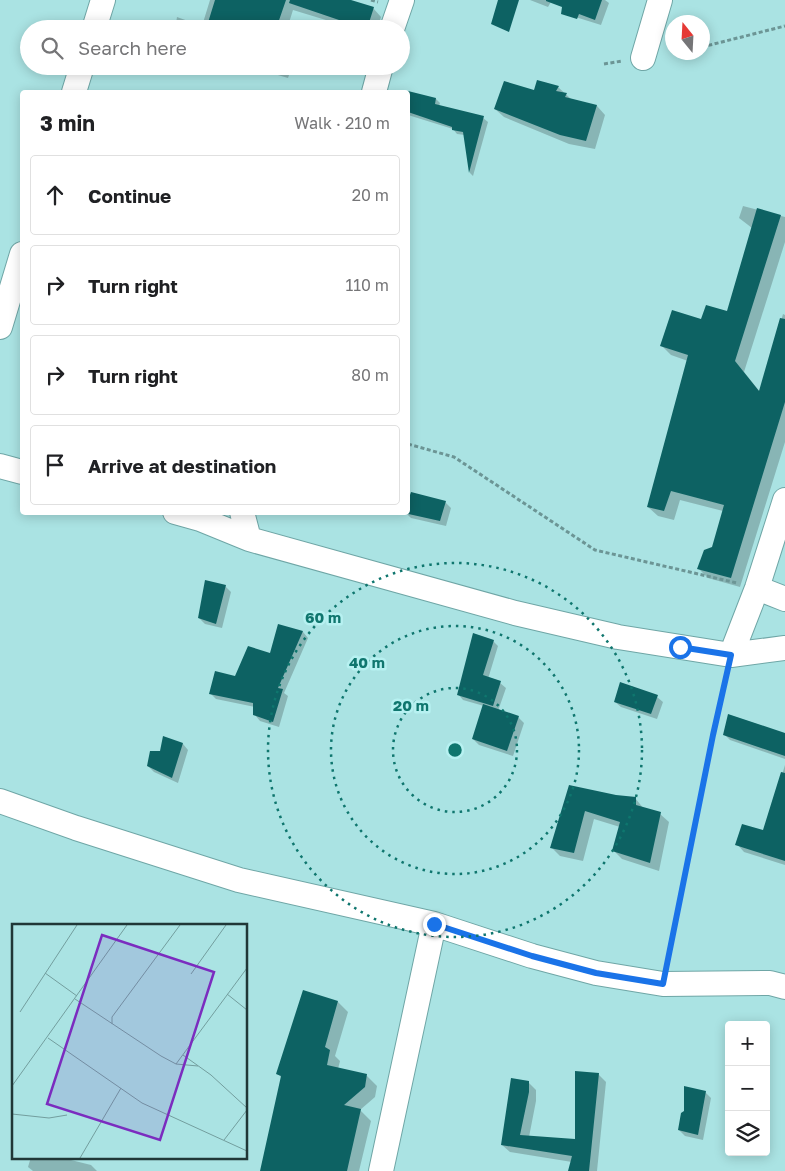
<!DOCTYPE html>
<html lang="en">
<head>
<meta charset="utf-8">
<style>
	:root { --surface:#fff; --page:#f6f6f6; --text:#202124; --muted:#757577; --line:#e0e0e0 }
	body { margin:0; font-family:"Golos Text",sans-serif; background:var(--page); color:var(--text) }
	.controls { position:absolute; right:15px; bottom:15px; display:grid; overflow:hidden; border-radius:5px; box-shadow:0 2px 12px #0003 }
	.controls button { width:45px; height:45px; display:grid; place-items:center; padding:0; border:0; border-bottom:1px solid var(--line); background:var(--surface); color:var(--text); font:25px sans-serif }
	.compass { position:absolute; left:665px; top:15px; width:45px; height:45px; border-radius:50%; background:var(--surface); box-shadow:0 2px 12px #0003; rotate:342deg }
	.stop { position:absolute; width:15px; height:15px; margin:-11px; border:4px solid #1a73e8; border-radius:50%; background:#fff }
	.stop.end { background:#1a73e8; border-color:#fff; box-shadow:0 1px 5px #0008 }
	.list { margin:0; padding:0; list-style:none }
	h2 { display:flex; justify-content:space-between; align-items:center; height:65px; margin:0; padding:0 20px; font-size:21px }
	h2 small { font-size:16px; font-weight:400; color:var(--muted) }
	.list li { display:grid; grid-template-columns:32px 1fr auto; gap:15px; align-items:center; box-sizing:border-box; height:80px; margin:0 10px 10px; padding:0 10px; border:1px solid var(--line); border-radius:5px }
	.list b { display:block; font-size:19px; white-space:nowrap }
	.list em { font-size:16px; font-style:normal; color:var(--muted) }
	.icon { flex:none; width:28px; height:28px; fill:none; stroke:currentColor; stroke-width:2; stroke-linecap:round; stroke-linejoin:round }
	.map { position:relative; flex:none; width:785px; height:1171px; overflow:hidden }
	.search { position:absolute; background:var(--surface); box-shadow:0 2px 12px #0003; left:20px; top:20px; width:390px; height:55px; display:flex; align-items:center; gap:12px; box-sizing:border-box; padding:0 18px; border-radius:28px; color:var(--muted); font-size:19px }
	.panel { position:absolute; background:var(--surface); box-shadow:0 2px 12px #0003; left:20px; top:90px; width:390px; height:425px; border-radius:5px }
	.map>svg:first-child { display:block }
	.shadow { fill:#0003 }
	.building { fill:#0d6263 }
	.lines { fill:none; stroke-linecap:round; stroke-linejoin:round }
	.street-casing { stroke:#6fa6a6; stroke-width:26 }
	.path { stroke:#6c9595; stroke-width:3; stroke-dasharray:4 2.5; stroke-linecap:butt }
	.street { stroke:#fff; stroke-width:24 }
	.route { stroke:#1a73e8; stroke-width:6 }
	.ring { fill:none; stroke:#0f766e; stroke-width:2.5; stroke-dasharray:2.5 5 }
	.inset-road { fill:none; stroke:#739e9e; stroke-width:1 }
	.view { fill:#7b2cbf; fill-opacity:0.15; stroke:#7b2cbf; stroke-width:2.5 }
	.inset-edge { fill:none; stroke:#203737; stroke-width:2.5 }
	.centre { fill:#0f766e; stroke:#b7f1f1; stroke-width:2.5 }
	.ring-label { font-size:15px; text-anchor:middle; font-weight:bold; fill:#0f766e; stroke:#b7f1f1; stroke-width:5; stroke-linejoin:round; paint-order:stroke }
</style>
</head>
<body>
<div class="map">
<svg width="785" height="1171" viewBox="0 0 785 1171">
	<rect width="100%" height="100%" fill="#aae3e3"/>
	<path class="shadow" d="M210 0H347L373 8 381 17 377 29H341L339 24 293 10 287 29H175L177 17 202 26Z
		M530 0H552L548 7Z
		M564 0H605L609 3 601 25 569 15Z
		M247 66H292L288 78Z
		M558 87 571 99 597 106 605 115 595 149 569 144 504 117 495 109 535 91Z
		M399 90 436 99 440 103 439 106 483 118 488 122 473 176 470 173 465 135 457 134 453 129 408 115V92H398Z
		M743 206 785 217V242L744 372 760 392 783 314 785 315V442L740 587 708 578 699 569 713 548 723 511 680 500 674 520 658 516 648 507 688 361 671 355 662 346 702 320 728 313 752 228 739 218Z
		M411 494 445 502 451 508 446 526 411 518 406 513 408 512Z
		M225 586 231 592 222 628 205 624 199 618Z
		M279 626 303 632 308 638 284 693 288 696 279 727 260 721 255 715V707L216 699 210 693 271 654Z
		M493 641 498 646 488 679 500 683 506 688 498 711 518 717 524 723 513 756 479 745 473 739 484 706 463 700 458 694Z
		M657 697 663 702 657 719 621 707 615 702Z
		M785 734V759L730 740 725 735Z
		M164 738 183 744 188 750 178 783 154 772 148 766 162 752Z
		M785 765V865L744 852 737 844 764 832Z
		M570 786 616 796 635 798 644 809 660 814 669 822 659 871 622 859 614 851 620 827 594 819 583 861 560 856 552 848Z
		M304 992 338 1002 348 1012 335 1056 340 1061 338 1069 367 1076 377 1086 375 1097 360 1110 371 1121 359 1171H262L282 1078 278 1074Z
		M598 1074 606 1082 597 1171H569L572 1162 510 1152 502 1145 528 1082 536 1090V1101L529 1137 576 1140Z
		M705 1092 711 1098 703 1140 685 1136 679 1130Z
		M31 1157H59L91 1165 97 1171H33L28 1167Z"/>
	<path class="building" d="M215 0H286L276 29H206Z
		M290 0H351L374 7 367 29H336L339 20 289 3Z
		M498 0H519L509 32 491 24Z
		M546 0H602L595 20 579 14 577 19 561 14 562 7 546 1Z
		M537 80 559 86 556 91 567 93 565 97 597 105 586 141 560 135 494 109 504 81 534 90Z
		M408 91 436 98 435 104 484 116 469 173 463 132 452 130V127L408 112Z
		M757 208 781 215 735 361 759 391 780 318 785 319V402L731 578 697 569 704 550 712 547 724 505 671 491 664 511 647 507 688 355 660 346 672 310 701 319 706 305 727 311Z
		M411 492 446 501 440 521 404 513 408 512V501Z
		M205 580 226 585 216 624 198 618Z
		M278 624 303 631 278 688 283 689 273 722 253 715V703L209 694 215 671 235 676 248 646 270 653Z
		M473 633 494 640 483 675 501 681 493 706 457 695Z
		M620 682 658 695 651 714 614 702Z
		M483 704 519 716 507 751 472 739Z
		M728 714 785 733V756L723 735Z
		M163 736 183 743 172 778 147 766 150 751H160Z
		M781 772 785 773V861L735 845 742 824 763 830Z
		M569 785 616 795 636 797V805L661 812 650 863 612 851 620 822 585 811 574 853 550 848Z
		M303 990 338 1001 325 1047 330 1050 327 1065 367 1074 365 1087 344 1105 361 1109 347 1171H260L281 1076 276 1074Z
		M575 1071 599 1073 589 1171H568L572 1156 501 1145 511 1078 529 1081V1092L520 1135 575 1139Z
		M684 1086 706 1091 698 1135 678 1130 681 1113 684 1111Z"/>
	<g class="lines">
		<defs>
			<path id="street" d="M94 29 103 0
				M392 29 402 0
				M643 58 660 0
				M74 92 82 66
				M374 92 381 66
				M0 327 22 254
				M0 466 22 472
				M175 512 200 519 249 539 515 613 618 637 731 655 785 648
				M242 512 249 539
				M757 588 785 599
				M731 655 757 588 785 500
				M0 801 76 828 239 880 434 924 532 956 596 973 663 984 770 983 785 987
				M381 1171 434 924"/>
		</defs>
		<use href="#street" class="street-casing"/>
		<path class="path" d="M371 0 378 2
			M702 47 785 26
			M604 64 622 61
			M408 444 454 457 595 550 737 583
			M667 962 726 676"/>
		<use href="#street" class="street"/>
	</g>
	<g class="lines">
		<path class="route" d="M434 924 532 956 596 973 663 984 713 735 731 655 680 647"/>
	</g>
	<g class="ring">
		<circle cx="455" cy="750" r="62"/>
		<circle cx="455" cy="750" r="124"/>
		<circle cx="455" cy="750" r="187"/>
	</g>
	<g transform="translate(12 924)">
		<rect width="235" height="235" fill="#aae3e3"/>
		<path class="inset-road" d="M33 49 65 72M179 50 214 1M215 70 235 86M63 75 149 132 164 140 186 142M8 88 65 1M100 100V93L168 1M36 114 130 179 235 227M171 131 199 151 235 184M164 140 235 44M0 162 115 1M0 190 37 194 55 191M212 216 235 186M68 234 109 164"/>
		<path class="view" d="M90 11 202 48 148 216 35 180Z"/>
		<rect width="235" height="235" class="inset-edge"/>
	</g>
	<circle cx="455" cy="750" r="8" class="centre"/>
	<g class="ring-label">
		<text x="323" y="623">60 m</text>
		<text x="367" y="668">40 m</text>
		<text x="411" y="711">20 m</text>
	</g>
</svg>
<div class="controls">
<button>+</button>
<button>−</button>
<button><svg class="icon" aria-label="layers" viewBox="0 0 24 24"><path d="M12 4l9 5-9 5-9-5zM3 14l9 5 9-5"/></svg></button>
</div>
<svg class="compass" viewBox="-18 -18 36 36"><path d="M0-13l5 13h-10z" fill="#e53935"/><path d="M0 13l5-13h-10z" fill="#757577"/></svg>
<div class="stop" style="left:680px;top:647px"></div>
<div class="stop end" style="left:434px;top:924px"></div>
<div class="search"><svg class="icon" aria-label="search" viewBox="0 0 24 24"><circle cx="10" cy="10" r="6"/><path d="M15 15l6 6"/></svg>Search here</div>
<section class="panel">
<h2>3 min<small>Walk · 210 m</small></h2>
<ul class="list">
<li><svg class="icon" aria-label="ahead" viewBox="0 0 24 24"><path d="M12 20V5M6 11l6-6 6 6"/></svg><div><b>Continue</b></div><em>20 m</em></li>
<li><svg class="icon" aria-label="right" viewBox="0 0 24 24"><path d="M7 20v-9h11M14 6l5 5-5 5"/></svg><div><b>Turn right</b></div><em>110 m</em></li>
<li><svg class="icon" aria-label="right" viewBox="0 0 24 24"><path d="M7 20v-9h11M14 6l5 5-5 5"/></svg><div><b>Turn right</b></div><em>80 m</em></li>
<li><svg class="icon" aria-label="arrive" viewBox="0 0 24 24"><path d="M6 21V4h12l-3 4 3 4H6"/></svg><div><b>Arrive at destination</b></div></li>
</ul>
</section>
</div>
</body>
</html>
